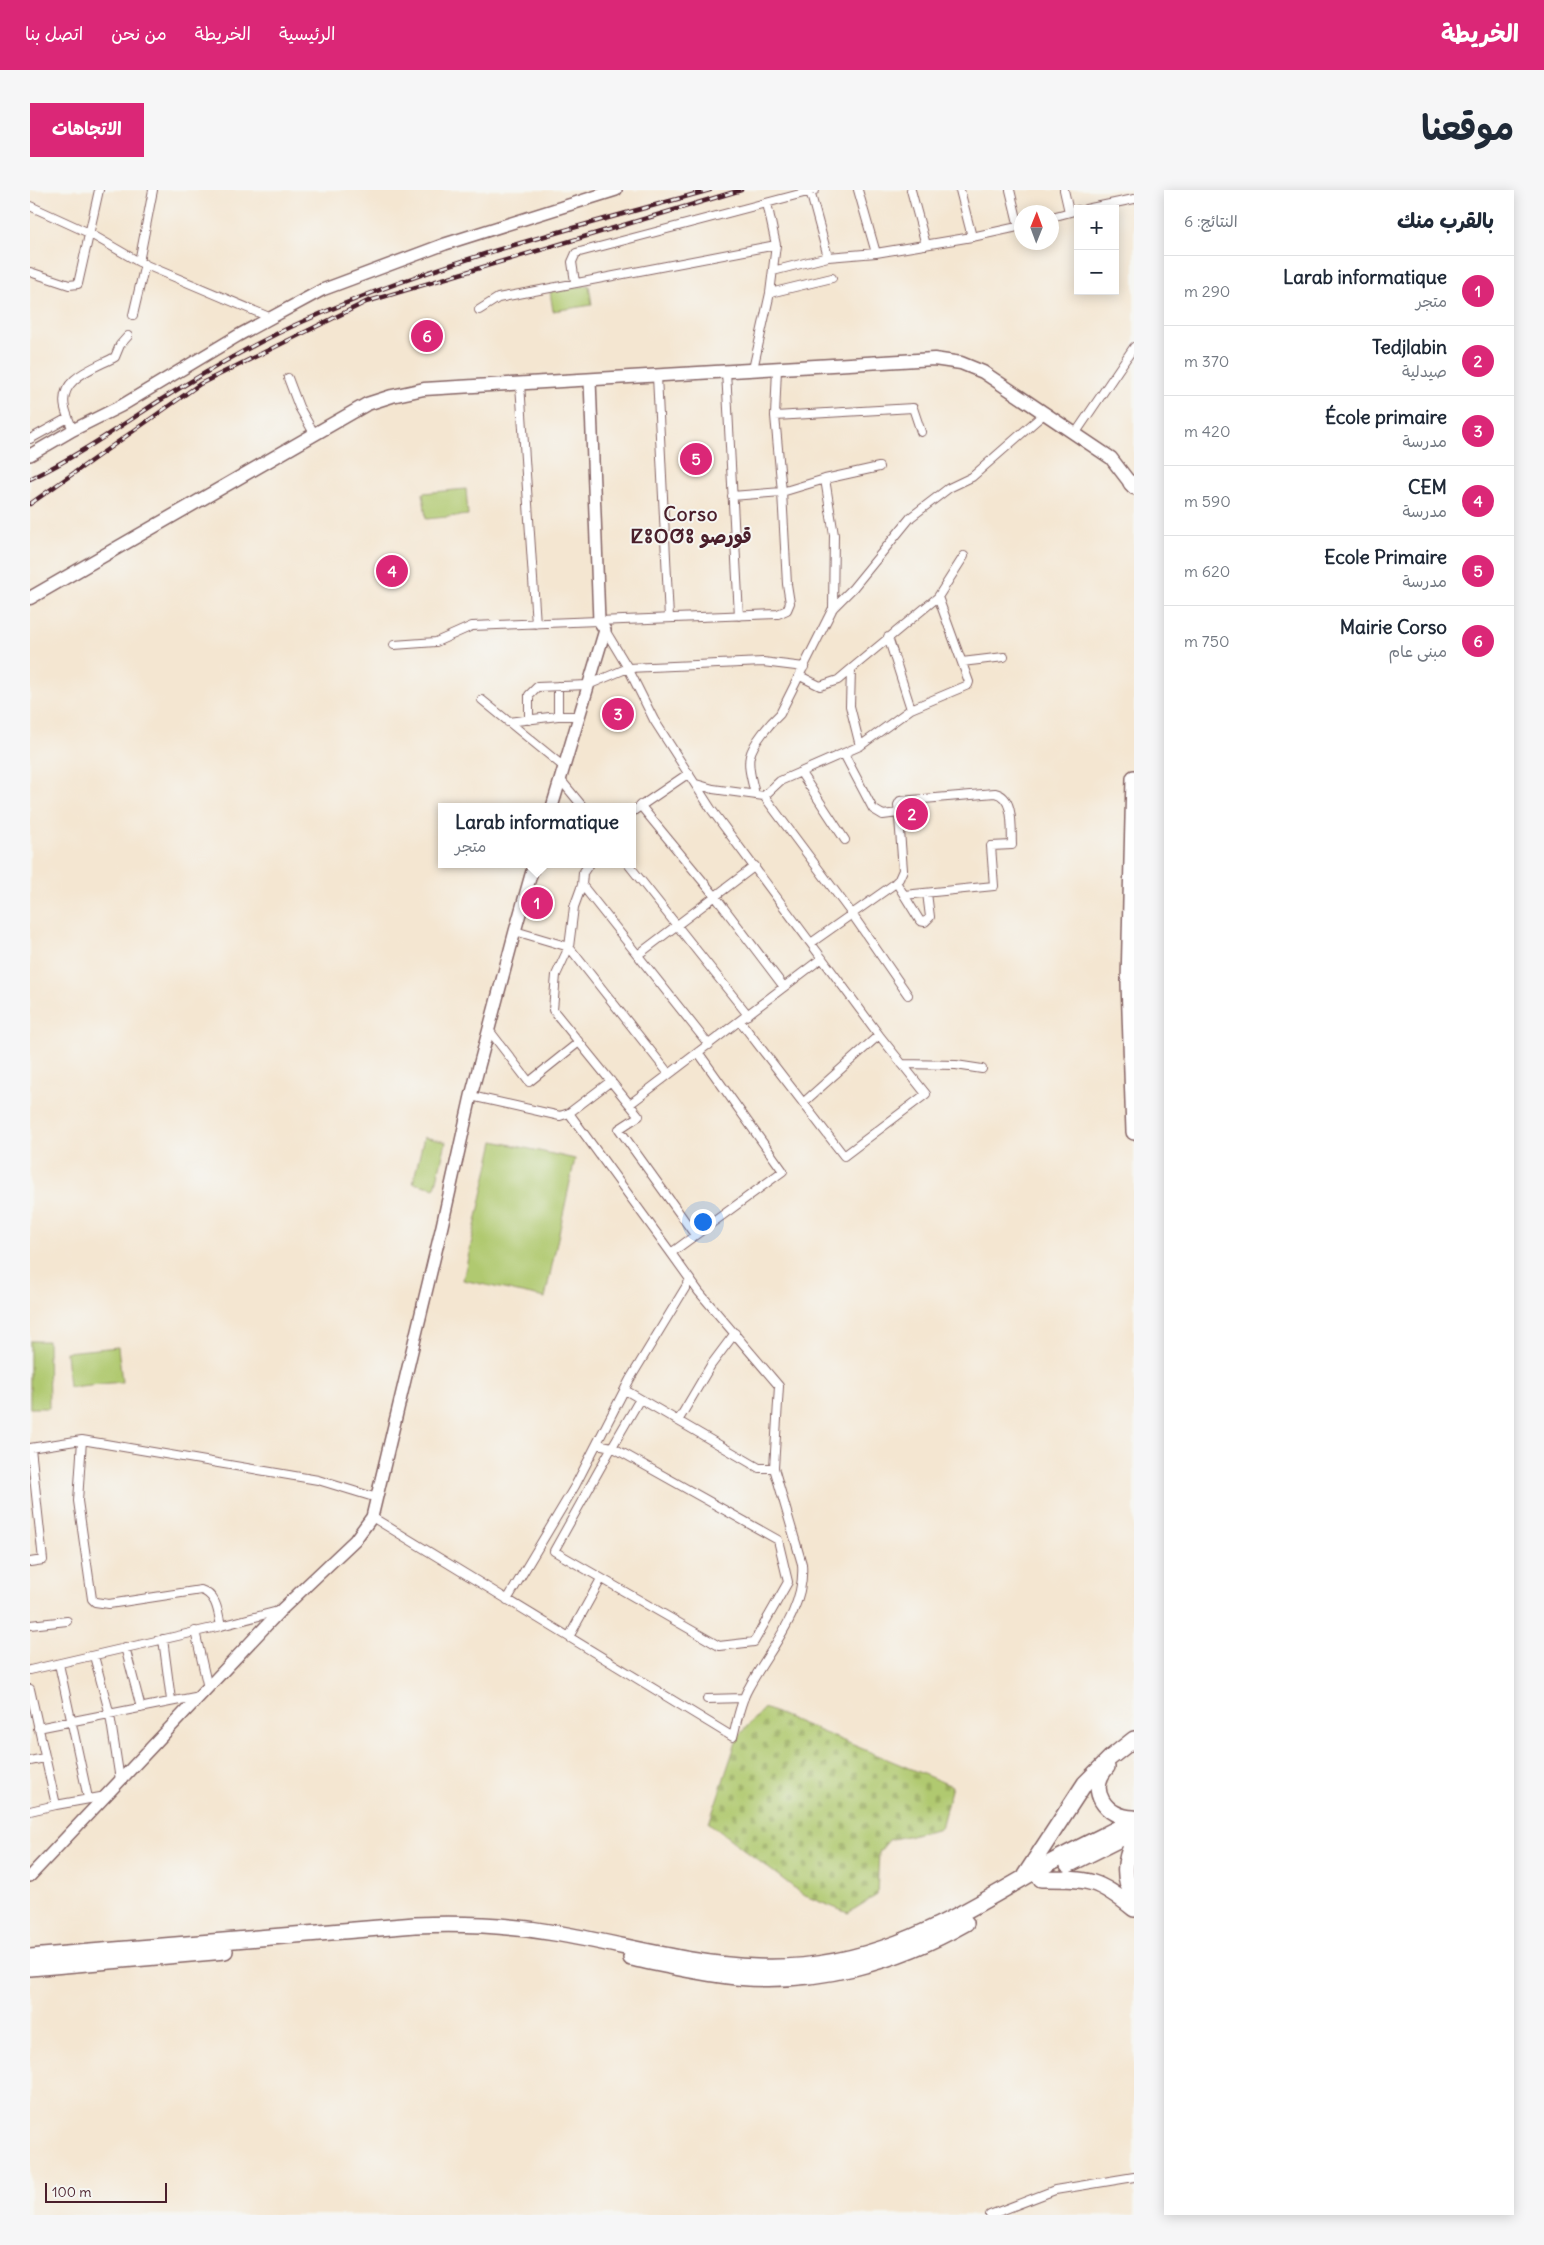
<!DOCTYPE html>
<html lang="ar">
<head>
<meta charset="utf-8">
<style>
	:root { --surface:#fff; --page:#f6f6f7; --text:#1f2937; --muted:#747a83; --line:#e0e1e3; --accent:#db2777 }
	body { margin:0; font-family:Delius,"Playpen Sans Arabic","Noto Sans Tifinagh",sans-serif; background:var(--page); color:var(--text); direction:rtl }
	.controls { position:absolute; right:15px; top:15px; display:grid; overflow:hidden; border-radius:0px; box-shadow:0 2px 12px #0003 }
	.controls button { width:45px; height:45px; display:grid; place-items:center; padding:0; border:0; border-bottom:1px solid var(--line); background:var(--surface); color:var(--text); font:25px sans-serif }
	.compass { position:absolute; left:984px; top:15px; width:45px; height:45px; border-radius:50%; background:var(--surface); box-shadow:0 2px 12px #0003; rotate:1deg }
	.scale { position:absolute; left:15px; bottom:12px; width:122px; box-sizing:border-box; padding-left:5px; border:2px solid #4a1f2b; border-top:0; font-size:14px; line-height:18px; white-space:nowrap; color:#4a1f2b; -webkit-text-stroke:4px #f6f6f2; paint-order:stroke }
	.you { position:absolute; left:672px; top:1031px; width:18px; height:18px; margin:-12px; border:4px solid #fff; border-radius:50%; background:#1a73e8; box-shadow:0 0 0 8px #1a73e833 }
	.badge { display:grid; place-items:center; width:32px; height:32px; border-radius:50%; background:var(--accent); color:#fff; font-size:16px; font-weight:700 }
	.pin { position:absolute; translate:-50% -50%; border:2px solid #fff; box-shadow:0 1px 5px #0006 }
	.popup { position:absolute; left:408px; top:613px; width:198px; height:65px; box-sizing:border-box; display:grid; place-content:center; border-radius:0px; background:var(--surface); filter:drop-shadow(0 1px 4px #0005); font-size:16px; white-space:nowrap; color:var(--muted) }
	.popup b { font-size:19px; color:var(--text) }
	.popup::after { content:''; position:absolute; left:50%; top:100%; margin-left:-10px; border:10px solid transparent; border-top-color:var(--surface) }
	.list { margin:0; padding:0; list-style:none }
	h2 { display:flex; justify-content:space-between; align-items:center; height:65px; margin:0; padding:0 20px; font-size:21px }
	h2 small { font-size:16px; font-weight:400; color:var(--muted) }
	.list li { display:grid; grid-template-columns:32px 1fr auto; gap:15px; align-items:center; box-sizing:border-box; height:70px; padding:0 20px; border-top:1px solid var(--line) }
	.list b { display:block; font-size:19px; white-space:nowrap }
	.list p { margin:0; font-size:16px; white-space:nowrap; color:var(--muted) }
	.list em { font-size:16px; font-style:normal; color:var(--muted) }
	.map { position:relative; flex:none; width:1104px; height:2025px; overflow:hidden; direction:ltr; border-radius:0px }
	header { display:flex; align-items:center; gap:30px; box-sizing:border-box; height:70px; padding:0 25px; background:var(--accent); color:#fff }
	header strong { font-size:24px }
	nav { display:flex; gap:28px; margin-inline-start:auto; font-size:18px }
	.intro { display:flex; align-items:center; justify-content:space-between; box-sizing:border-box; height:120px; padding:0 30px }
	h1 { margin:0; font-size:35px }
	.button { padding:12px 22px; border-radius:0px; background:var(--accent); color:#fff; font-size:18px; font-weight:700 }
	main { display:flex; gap:30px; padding:0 30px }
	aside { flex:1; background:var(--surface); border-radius:0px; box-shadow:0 2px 12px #0003 }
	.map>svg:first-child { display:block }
	.cemetery { fill:url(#cemetery-stones); stroke:#7d744d }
	.pitch { fill:#b0c96f; stroke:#7d744d }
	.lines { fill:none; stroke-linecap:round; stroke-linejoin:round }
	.street-casing { stroke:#866565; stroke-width:10 }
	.secondary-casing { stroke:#866565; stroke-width:14 }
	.primary-casing { stroke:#866565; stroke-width:15 }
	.highway-casing { stroke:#866565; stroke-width:18 }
	.street { stroke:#fff; stroke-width:8 }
	.secondary { stroke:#fff; stroke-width:11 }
	.primary { stroke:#fff; stroke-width:12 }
	.highway { stroke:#fff; stroke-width:15 }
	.rail-casing { stroke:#4a1f2b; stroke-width:4.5 }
	.rail { stroke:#f6f6f2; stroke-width:2.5; stroke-dasharray:8; stroke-linecap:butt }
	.labels { text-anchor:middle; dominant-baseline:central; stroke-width:4; stroke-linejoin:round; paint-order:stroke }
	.district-label { font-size:19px; font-weight:bold; letter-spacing:1px; fill:#4a1f2b; stroke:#f6f6f2 }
</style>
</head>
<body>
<header>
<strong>الخريطة</strong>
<nav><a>الرئيسية</a><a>الخريطة</a><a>من نحن</a><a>اتصل بنا</a></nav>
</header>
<div class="intro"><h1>موقعنا</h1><a class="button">الاتجاهات</a></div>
<main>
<aside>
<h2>بالقرب منك<small>النتائج: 6</small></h2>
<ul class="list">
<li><span class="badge">1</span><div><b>Larab informatique</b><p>متجر</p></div><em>290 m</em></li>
<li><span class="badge">2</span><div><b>Tedjlabin</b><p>صيدلية</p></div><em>370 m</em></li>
<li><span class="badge">3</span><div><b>École primaire</b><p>مدرسة</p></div><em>420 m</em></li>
<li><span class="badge">4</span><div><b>CEM</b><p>مدرسة</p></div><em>590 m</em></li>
<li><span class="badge">5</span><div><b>Ecole Primaire</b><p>مدرسة</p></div><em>620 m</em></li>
<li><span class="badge">6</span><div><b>Mairie Corso</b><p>مبنى عام</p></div><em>750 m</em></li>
</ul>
</aside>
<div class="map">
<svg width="1104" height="2025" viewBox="0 0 1104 2025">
	<defs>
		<pattern id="cemetery-stones" width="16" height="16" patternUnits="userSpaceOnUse" patternTransform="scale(1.25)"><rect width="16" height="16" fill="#b0c96f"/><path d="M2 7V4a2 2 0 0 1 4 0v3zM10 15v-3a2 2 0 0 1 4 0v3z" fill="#99ac60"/></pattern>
	</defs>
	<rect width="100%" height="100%" fill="#f6f6f2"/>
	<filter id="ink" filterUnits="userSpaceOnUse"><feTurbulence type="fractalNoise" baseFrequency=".02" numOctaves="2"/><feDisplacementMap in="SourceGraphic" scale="10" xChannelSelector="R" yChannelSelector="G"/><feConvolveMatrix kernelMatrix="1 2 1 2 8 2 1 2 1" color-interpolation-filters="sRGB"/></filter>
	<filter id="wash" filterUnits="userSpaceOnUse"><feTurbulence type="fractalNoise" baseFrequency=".0096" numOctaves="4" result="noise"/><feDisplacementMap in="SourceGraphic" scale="20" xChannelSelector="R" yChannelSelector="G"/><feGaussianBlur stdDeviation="1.12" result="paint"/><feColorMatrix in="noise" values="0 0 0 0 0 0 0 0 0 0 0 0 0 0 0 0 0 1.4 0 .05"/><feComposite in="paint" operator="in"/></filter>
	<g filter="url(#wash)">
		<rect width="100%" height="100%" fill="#f4e6d1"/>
		<path class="cemetery" d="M734 1518 922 1596 911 1638 859 1650 849 1662 847 1705 818 1723 775 1706 679 1633 708 1546Z"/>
		<path class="pitch" d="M559 95 562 115 523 121 520 102Z
			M436 299 438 325 396 329 393 303Z
			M394 947 416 952 405 998 383 993Z
			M464 951 545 969 515 1108 433 1090Z
			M0 1151H18L19 1218H0Z
			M88 1157 92 1192 39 1197 36 1162Z"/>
	</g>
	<g filter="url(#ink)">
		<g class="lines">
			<defs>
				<path id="street" d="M123 0 109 72 239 127
					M828 0 846 63
					M881 0 896 55
					M930 0 942 47
					M980 0 989 37
					M1034 0 1039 22
					M780 1 798 67
					M737 13 746 55
					M0 16 59 43 109 72
					M1056 19 1104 9
					M1022 27 1048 20
					M743 81 798 67 846 63 942 47 992 36
					M0 82 39 95 48 94 69 0
					M545 92 542 72 546 63 785 0
					M740 103 802 88
					M449 120 468 108 746 55 740 103 723 179
					M103 125 115 74
					M696 181 709 426
					M627 186 639 428
					M258 188 269 217 285 245
					M490 194 506 434
					M745 226 883 218 891 242
					M43 240C40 233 37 226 35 218 28 188 65 178 85 167L90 155 98 146
					M1045 244 1104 157
					M0 249 38 228
					M702 306 752 302 795 289
					M803 418 804 345 795 289 849 277
					M575 440 598 478 624 530 681 619 849 845 773 913
					M858 447 881 519
					M364 455 406 452 442 436 748 424 757 420 760 413 757 394 752 302 745 226 747 178
					M932 472 974 467
					M770 486 790 496 808 490 821 479
					M528 496V526
					M452 510 534 577
					M499 530V505L507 497 558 495 598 478 733 472 774 477
					M478 532 528 526H549
					M830 556 820 516 821 479 908 407 934 366
					M814 564 843 619 853 625 868 623
					M771 583 815 650
					M530 589 553 617
					M666 594 683 599 734 606 750 591 830 556 881 519 938 495 939 492 908 407
					M725 605C723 593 717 578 720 566 723 553 740 533 750 524L803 418 823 398 881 327 919 298 942 287 1015 223
					M734 606 822 724 878 805
					M610 615 685 706 754 797
					M602 622 659 583
					M559 674 553 683 552 695 544 717 539 757 526 785 523 820 609 926 589 939 665 1045
					M598 674 718 825
					M866 692 890 731 895 732 900 727 897 703
					M552 695 679 855
					M485 741 539 757 639 884
					M781 753 863 695 869 689 873 680 868 615 870 611 965 603C985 607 981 639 982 655L961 656 964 696 874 705
					M609 764 725 676
					M710 831 814 966 896 904 849 845
					M459 840 499 892 549 852
					M872 874 926 875 952 879
					M441 906 530 926 539 923 581 891
					M600 914 792 768
					M539 923 641 1063 753 981 668 862
					M595 1200 729 1278H744
					M648 1231 681 1175 705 1143
					M567 1254 582 1257 607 1214
					M582 1257 748 1350 758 1392 724 1452 689 1456 524 1361Z
					M0 1258 52 1250
					M342 1327 703 1547C707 1531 710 1513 718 1499 739 1459 776 1421 772 1374L744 1278 749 1196 669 1102 641 1063
					M0 1372 13 1370 1 1258
					M477 1410 545 1296 600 1189 660 1090
					M0 1435 37 1431
					M191 1436C188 1422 187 1405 171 1400L79 1414 65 1412 62 1409 48 1311 52 1250 288 1290 347 1308
					M165 1441 178 1498
					M539 1447 571 1389
					M133 1449 141 1510
					M95 1457 111 1518
					M64 1466 80 1525 90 1590
					M29 1474 58 1608
					M0 1480 191 1436 248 1421
					M0 1499 26 1615 76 1606
					M677 1509 714 1508
					M8 1538 170 1506
					M0 1571 14 1568
					M0 1621 26 1615
					M960 2025 1025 2000 1104 1987"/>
				<path id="secondary" d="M0 265 43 240 91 216 209 145 292 100 415 54 586 0
					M522 617 575 440 569 431 560 190
					M0 1686 250 1421 325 1350 342 1327 412 1036 441 906 485 741 504 674"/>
				<path id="primary" d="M0 408 337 214 362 206 394 199 904 169 931 173 953 182 1081 268 1104 298"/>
				<path id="highway" d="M1101 293 1104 296
					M1104 588 1099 792 1104 942
					M1077 1577C1056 1600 1076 1628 1104 1628
					M1104 1650C1094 1669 1092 1689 1104 1708
					M1038 1675 1104 1642
					M995 1685 1055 1593 1080 1568 1104 1549
					M1011 1689C1059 1689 1066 1688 1104 1719
					M0 1767 385 1735C432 1733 479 1735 525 1743 592 1754 659 1775 727 1777 842 1782 922 1729 1016 1675 1045 1659 1075 1645 1104 1630
					M601 1768C635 1775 670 1783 706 1787 785 1795 868 1772 936 1733
					M0 1778 195 1761"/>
			</defs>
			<use href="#street" class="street-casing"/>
			<use href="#secondary" class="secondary-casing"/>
			<use href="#primary" class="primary-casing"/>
			<use href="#highway" class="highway-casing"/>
			<use href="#street" class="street"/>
			<use href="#secondary" class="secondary"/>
			<use href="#primary" class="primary"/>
			<use href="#highway" class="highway"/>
			<defs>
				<path id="rail" d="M0 289C46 267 86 239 129 211 175 182 224 153 274 131 403 73 543 38 680 0
					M0 314 170 194 336 112 711 0"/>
			</defs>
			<use href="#rail" class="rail-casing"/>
			<use href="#rail" class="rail"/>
		</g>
	</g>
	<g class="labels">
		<g class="district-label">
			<text x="661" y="324">Corso<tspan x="661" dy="22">ⵇⵓⵔⵚⵓ قورصو</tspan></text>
		</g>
	</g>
</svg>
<div class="controls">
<button>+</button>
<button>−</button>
</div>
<svg class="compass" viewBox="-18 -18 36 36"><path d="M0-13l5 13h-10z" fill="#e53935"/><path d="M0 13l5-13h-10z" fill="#747a83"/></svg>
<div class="scale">100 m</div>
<div class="you"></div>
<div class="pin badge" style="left:507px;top:713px">1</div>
<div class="popup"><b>Larab informatique</b>متجر</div>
<div class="pin badge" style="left:882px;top:624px">2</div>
<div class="pin badge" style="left:588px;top:524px">3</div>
<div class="pin badge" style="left:362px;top:381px">4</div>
<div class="pin badge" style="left:666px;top:269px">5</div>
<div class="pin badge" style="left:397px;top:146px">6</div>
</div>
</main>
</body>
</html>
